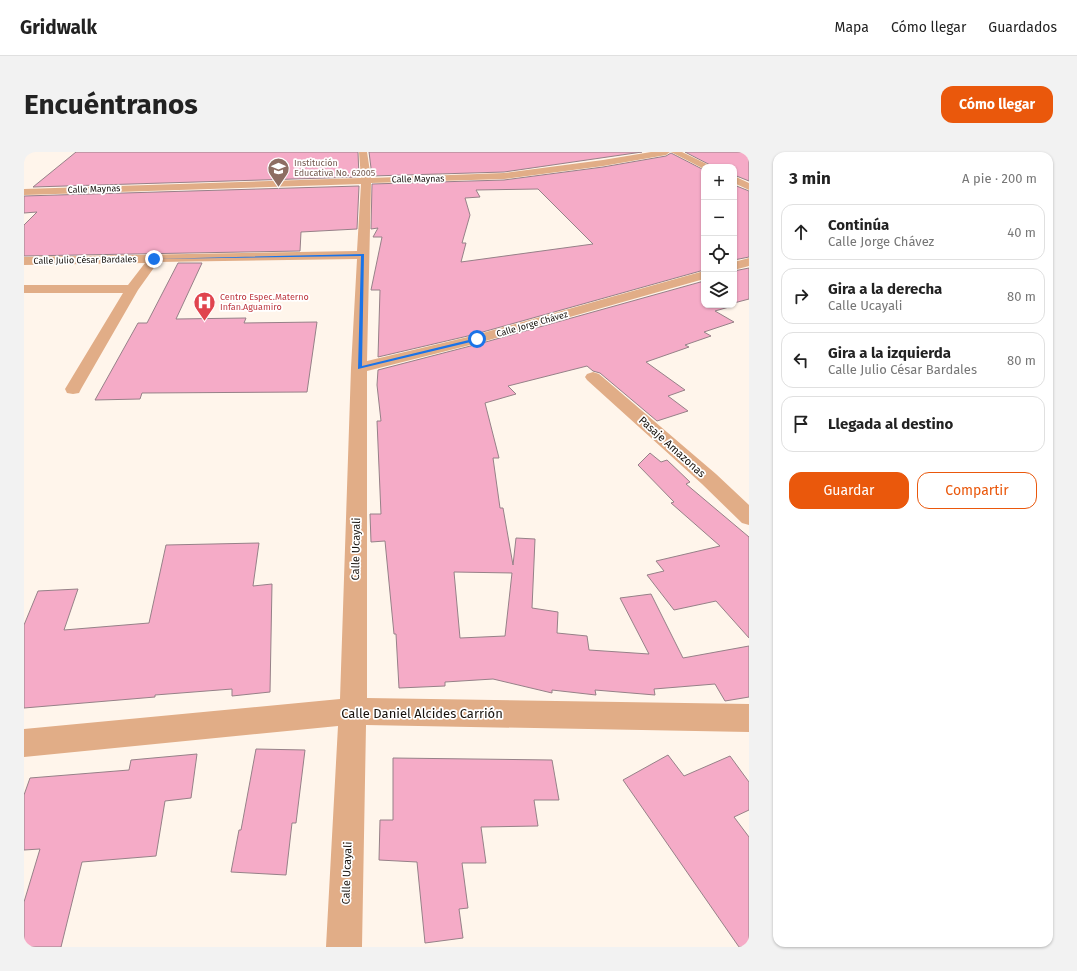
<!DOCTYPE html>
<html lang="es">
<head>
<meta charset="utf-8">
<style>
	:root { --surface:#fff; --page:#f2f2f2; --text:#222; --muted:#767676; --line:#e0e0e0; --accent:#ea580c }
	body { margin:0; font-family:"Fira Sans",sans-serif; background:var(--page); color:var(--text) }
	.controls { position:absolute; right:12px; top:12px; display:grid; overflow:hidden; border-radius:8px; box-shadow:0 1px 3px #0004 }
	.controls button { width:36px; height:36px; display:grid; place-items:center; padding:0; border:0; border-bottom:1px solid var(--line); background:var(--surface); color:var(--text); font:20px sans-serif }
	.stop { position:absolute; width:12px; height:12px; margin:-9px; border:3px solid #1a73e8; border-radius:50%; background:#fff }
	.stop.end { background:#1a73e8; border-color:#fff; box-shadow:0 1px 4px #0008 }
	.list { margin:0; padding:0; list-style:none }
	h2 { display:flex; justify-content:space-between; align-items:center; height:52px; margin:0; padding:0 16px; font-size:17px }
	h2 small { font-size:13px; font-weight:400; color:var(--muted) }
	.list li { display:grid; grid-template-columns:26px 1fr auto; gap:12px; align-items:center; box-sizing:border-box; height:56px; margin:0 8px 8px; padding:0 8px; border:1px solid var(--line); border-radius:12px }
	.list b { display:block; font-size:15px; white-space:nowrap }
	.list p { margin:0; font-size:13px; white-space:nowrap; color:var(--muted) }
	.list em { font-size:13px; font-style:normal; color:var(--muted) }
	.actions { display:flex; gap:8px; padding:12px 16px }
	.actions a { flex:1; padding:9px 0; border:1px solid var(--accent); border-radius:12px; text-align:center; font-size:14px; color:var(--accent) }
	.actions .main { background:var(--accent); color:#fff }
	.icon { flex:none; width:22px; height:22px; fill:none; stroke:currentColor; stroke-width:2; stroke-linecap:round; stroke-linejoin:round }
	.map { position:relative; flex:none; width:725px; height:795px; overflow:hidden; border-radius:12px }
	header { display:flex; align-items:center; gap:24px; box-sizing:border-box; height:56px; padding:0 20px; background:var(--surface); border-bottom:1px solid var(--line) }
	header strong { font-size:19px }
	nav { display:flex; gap:22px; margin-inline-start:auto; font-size:14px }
	.intro { display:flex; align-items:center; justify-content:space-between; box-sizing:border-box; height:96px; padding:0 24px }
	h1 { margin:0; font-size:28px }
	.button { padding:10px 18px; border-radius:12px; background:var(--accent); color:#fff; font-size:14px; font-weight:700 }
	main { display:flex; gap:24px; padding:0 24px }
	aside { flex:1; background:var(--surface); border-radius:12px; box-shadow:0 1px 3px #0004 }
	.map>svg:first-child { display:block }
	.building { fill:#f5abc7; stroke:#968188; fill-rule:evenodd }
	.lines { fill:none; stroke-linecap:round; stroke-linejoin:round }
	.minor { fill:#e1ad87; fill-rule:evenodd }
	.route { fill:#1a73e8 }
	.labels { text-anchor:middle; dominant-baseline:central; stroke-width:3.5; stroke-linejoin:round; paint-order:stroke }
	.far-education-label { font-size:9px; fill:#785e54; stroke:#fff; text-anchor:start }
	.far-street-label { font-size:9px; fill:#17120d; stroke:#fff }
	.far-health-label { font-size:9px; fill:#be3a42; stroke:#fff; text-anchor:start }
	.street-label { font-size:11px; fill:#17120d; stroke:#fff }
	.near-street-label { font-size:13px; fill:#17120d; stroke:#fff }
</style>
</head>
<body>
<header>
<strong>Gridwalk</strong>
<nav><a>Mapa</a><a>Cómo llegar</a><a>Guardados</a></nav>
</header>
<div class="intro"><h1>Encuéntranos</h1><a class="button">Cómo llegar</a></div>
<main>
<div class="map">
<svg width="725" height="795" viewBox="0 0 725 795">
	<rect width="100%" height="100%" fill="#fff5eb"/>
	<path class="building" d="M52 0H334L335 25 9 35Z
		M345 0H618L480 20 348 24Z
		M661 0H725V29L710 23V15H690Z
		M647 1 680 18V118L448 183 354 205 356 138H347L358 85H349L354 76 347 77 348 32 480 28 579 15 642 4ZM514 37 569 92 437 110 442 91H438L446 63 441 46 456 45 452 38Z
		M710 33 725 39V105L710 108Z
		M335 34 333 77 277 80 276 99 0 104V73L13 60 0 61V44Z
		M154 111H178L152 167 222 166 220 171 293 170 283 240 118 241 116 247 71 248 114 171H123Z
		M725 116V147L710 151V119Z
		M680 129V153H702L705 155 691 159 710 170 680 180 687 184 661 193 665 195 622 210 661 238 644 244 664 259 633 269 576 221 569 219 563 214 484 234 492 242 461 251 475 306H469L476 356H479L489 413 492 386 511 387 508 456 534 460 533 481 563 484 565 498 625 502 596 446 627 442 659 506 725 494V545L701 549 691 532 630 537 631 543 571 538 572 543 528 538V541L469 527 421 530V534L375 536 372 482H370L361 389 347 390 346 362H357L353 269H357L353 233 354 218 458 191ZM430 420 488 421 481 484 436 486Z
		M626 301 637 310 643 308 666 330 662 332 725 385V486L692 449 650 458 623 423 640 419 632 409 696 394 647 351 650 350 614 313Z
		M235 391 229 434 248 432 246 540 208 544V537L131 543V545L0 556V473L14 439 54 437 40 478 125 471 142 393Z
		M232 597 281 598 272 671H268L262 723 207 720 215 678H217Z
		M173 602 167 646 141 649 132 704 58 710 37 795H0V750L16 697 0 698V643L6 626 105 618 107 608Z
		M644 603 660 624 706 604 725 630V658L710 665 725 685V795H715L599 628Z
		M369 606 528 608 535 648H510L514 674 457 675 462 711H438L444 756 435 757 439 786 401 791 393 710 355 708 356 668H369Z"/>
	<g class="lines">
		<path class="minor" d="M335 0H343L347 26 480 21 579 8 627 0H646L642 3 579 14 480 27 347 31 343 209 448 184 680 119V127L458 190 343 219V546L725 552V580L342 573 338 795H302L314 574 0 605V577L316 547 327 216 333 107 134 110 114 138 57 237 55 241 49 242 43 241 41 237 99 141H0V133H104L121 111 0 113V105L333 99 337 32 0 43V37L337 26Z
			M647 0H658L689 15H680V17Z
			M710 24 725 31V38L710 31Z
			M725 106V114L710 118V110Z
			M569 220 575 222 692 322 725 353V373L718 371 678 332 563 228 561 225 563 222Z"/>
	</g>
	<path class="route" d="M340 102 338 214 453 186 455 188 334 217 337 104 129 107Z"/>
	<defs>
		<symbol id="school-pin" viewBox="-11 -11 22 30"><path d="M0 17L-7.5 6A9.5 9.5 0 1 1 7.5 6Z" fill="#8d6e63" stroke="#fff"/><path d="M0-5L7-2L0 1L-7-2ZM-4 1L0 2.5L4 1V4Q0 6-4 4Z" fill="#fff"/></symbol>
		<symbol id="hospital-pin" viewBox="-11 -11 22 30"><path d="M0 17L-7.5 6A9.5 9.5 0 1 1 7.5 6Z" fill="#e0444e" stroke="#fff"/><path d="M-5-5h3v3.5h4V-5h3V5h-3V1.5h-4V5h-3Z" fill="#fff"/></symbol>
	</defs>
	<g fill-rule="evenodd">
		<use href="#school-pin" x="242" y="4" width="25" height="34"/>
		<use href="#hospital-pin" x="168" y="138" width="25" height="34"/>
	</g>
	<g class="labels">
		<g class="far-education-label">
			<text x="270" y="11">Institución<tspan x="270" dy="10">Educativa No. 62005</tspan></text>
		</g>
		<g class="far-street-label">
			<text transform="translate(394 27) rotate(-1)">Calle Maynas</text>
			<text transform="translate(70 37) rotate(-2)">Calle Maynas</text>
			<text transform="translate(61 108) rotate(-1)">Calle Julio César Bardales</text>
			<text transform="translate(508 172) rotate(-16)">Calle Jorge Chávez</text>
		</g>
		<g class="far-health-label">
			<text x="196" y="145">Centro Espec.Materno<tspan x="196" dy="10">Infan.Aguamiro</tspan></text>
		</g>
		<g class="street-label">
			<text transform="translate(648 295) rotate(42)">Pasaje Amazonas</text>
			<text transform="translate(332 397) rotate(-89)">Calle Ucayali</text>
			<text transform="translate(323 721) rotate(-88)">Calle Ucayali</text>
		</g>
		<g class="near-street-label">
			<text x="398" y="561">Calle Daniel Alcides Carrión</text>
		</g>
	</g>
</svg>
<div class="controls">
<button>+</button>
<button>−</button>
<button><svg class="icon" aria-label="locate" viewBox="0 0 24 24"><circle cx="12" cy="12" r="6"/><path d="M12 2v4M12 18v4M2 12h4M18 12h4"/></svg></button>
<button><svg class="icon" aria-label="layers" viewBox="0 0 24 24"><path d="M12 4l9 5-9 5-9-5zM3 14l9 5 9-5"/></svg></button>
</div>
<div class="stop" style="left:453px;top:187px"></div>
<div class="stop end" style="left:130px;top:107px"></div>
</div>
<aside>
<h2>3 min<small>A pie · 200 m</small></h2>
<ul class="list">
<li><svg class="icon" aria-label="ahead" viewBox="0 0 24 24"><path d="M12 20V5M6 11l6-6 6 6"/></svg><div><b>Continúa</b><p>Calle Jorge Chávez</p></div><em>40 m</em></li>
<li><svg class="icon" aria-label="right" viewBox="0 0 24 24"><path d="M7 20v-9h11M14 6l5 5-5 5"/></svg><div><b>Gira a la derecha</b><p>Calle Ucayali</p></div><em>80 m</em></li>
<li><svg class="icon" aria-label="left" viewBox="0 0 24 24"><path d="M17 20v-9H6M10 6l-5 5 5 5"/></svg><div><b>Gira a la izquierda</b><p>Calle Julio César Bardales</p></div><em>80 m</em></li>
<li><svg class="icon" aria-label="arrive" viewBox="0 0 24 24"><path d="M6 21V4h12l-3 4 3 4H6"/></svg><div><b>Llegada al destino</b></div></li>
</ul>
<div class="actions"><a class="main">Guardar</a><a>Compartir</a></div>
</aside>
</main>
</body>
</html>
